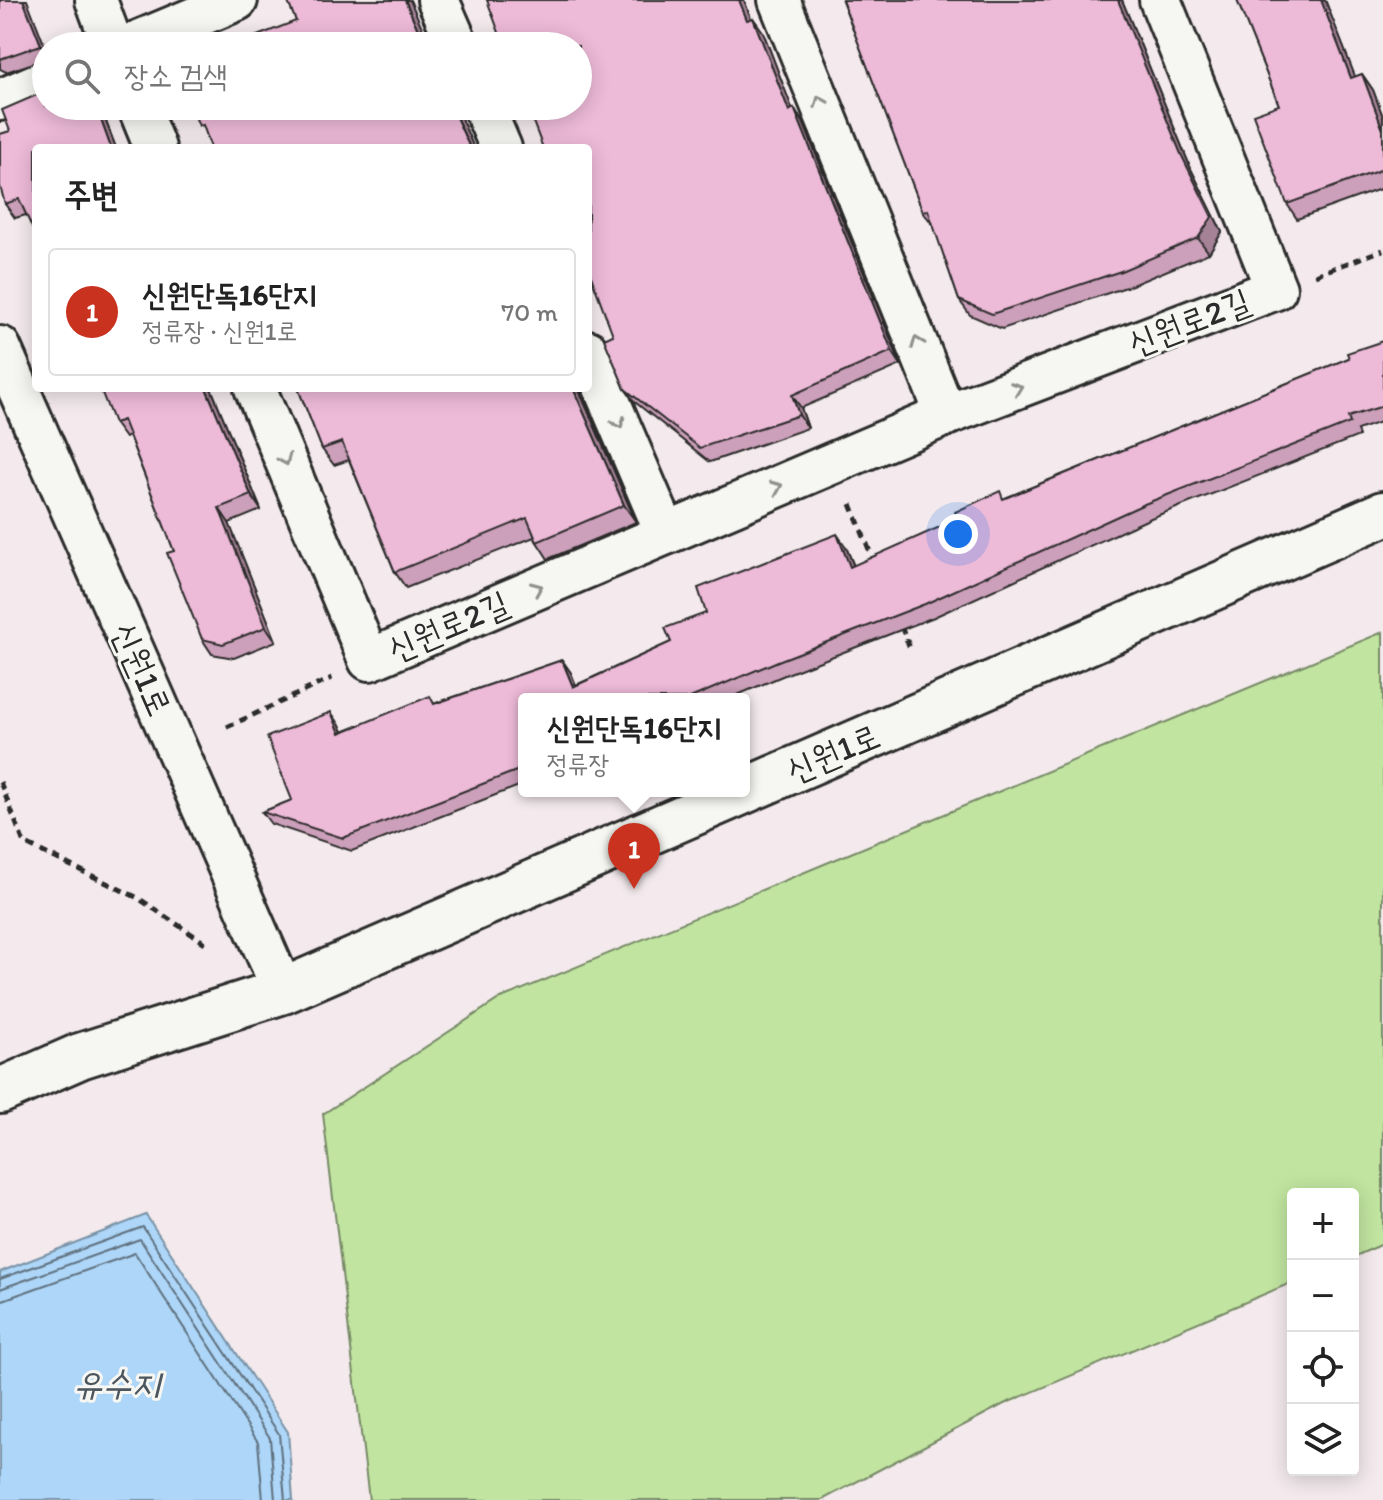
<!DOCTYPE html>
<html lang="ko">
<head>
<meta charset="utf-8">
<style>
	:root { --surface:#fff; --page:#f2f2f2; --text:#222; --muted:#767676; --line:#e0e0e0; --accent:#c8321e }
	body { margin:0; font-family:Itim,"Poor Story",sans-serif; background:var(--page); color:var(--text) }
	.controls { position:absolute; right:24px; bottom:24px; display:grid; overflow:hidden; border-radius:8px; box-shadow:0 4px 20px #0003 }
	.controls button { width:72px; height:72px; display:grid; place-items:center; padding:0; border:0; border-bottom:2px solid var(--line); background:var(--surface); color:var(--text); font:40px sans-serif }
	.you { position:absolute; left:958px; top:534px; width:28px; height:28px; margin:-20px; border:6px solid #fff; border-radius:50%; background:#1a73e8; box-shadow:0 0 0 12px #1a73e833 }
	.badge { display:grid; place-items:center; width:52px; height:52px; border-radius:50%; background:var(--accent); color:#fff; font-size:26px; font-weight:700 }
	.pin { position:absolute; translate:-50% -66px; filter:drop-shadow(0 2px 4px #0008) }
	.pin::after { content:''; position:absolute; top:42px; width:28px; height:24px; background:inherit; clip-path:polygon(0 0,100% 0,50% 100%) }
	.popup { position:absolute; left:518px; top:693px; width:232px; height:104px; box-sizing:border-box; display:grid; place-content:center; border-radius:8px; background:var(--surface); filter:drop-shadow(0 2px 6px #0005); font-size:26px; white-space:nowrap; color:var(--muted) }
	.popup b { font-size:30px; color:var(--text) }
	.popup::after { content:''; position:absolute; left:50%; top:100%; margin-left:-16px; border:16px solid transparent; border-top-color:var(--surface) }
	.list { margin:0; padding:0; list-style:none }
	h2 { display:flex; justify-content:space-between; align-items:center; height:104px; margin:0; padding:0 32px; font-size:34px }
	h2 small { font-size:26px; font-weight:400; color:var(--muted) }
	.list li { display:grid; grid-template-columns:52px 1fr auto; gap:24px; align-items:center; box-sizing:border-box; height:128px; margin:0 16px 16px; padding:0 16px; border:2px solid var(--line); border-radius:8px }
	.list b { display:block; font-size:30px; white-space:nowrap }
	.list p { margin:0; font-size:26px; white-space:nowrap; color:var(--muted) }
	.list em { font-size:26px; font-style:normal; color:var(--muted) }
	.icon { flex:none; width:44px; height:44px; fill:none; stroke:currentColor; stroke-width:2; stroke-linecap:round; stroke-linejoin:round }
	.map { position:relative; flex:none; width:1383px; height:1500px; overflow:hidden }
	.search { position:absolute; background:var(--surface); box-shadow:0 4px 20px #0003; left:32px; top:32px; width:560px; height:88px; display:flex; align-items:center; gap:20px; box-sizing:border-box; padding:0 28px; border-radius:44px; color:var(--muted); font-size:30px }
	.panel { position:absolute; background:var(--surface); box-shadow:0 4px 20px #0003; left:32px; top:144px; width:560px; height:248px; border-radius:8px }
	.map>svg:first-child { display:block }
	.green { fill:#c1e5a0; stroke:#768866; stroke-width:2 }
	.water { fill:#add6f8; stroke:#7992a6; stroke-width:2 }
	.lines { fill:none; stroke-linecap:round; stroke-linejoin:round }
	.shore { stroke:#5f6f7d; stroke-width:2 }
	.minor-casing { stroke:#2b2b2b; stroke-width:46 }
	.tertiary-casing { stroke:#2b2b2b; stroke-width:50 }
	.path { stroke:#2b2b2b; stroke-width:5; stroke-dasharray:8 6; stroke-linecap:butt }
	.minor { stroke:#f6f6f2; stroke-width:40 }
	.tertiary { stroke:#f6f6f2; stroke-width:44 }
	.wall { fill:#cca0ba; stroke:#2b2b2b; stroke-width:2 }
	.shaded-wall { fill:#a68297; stroke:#2b2b2b; stroke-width:2 }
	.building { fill:#edbad8; stroke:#2b2b2b; stroke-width:2 }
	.oneway { stroke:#90908e }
	.labels { text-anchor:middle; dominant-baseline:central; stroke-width:6; stroke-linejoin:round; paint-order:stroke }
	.street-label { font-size:34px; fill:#2b2b2b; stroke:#f6f6f2 }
	.water-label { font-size:36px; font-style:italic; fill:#4c565e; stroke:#f6f6f2 }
</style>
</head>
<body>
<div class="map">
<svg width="1383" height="1500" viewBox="0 0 1383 1500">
	<rect width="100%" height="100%" fill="#f4eaed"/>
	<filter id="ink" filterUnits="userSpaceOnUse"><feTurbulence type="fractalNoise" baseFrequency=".0125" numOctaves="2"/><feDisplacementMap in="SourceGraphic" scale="16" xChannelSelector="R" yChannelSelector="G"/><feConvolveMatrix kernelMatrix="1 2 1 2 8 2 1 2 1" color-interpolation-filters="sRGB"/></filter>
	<g filter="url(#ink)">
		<path class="green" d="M1383 632V1244L1353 1257V1194H1293V1282L1004 1404 822 1500H369L323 1114 499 999Z"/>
		<path class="water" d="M146 1215 288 1432 293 1500H0V1272Z"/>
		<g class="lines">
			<path class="shore" d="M0 1279 143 1227 279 1434 285 1500
				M0 1289 140 1239 270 1438 275 1500
				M0 1301 135 1253 258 1442 263 1500"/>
			<defs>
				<path id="minor" d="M96 0 113 46
					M438 0 458 46
					M779 0 946 415
					M127 46 237 0
					M0 100 46 80
					M138 106 155 148
					M483 106 501 148
					M0 347 283 991
					M588 351 666 534
					M255 388 369 660 946 415 1276 289 1160 0"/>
				<path id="tertiary" d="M0 1091 80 1056 283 991 1383 514"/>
			</defs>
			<use href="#minor" class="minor-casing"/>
			<use href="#tertiary" class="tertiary-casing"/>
			<path class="path" d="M1315 275 1383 250
				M851 504 874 562
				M901 626 910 648
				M227 727 332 678
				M0 782 24 843 138 898 205 943"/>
			<use href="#minor" class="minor"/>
			<use href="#tertiary" class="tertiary"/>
		</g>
		<path class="wall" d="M0 0 46 49V59L6 72 0 69Z
			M744 0 751 19 753 18 763 32 792 109 803 122 901 365 801 408 808 428 710 462 635 402 625 389 613 335Z
			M842 0H1122L1191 169 1222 232 1209 253 1132 285 1002 329 970 315 959 300 934 226 923 212Z
			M1237 0H1325L1355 77 1362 74 1373 90 1383 117V188L1297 219 1287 204 1279 105Z
			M46 106H100L116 148 26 215 15 218 5 204 10 131Z
			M1383 341V421L1357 430 1359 436 1151 518 934 617 787 674 728 699H524V784L352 851 271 824 262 812 292 800 340 725 343 732 436 703 562 660 571 673 576 685 671 642 706 613 846 547 854 566 1005 498 1349 358Z
			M211 388 261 510 229 523 276 641 234 658 212 654 202 639 174 551 129 436 125 438 114 423Z
			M298 388H578L636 522 548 559 537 542 534 537 406 588 395 572 349 460 334 465 322 449Z"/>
		<path class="shaded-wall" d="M23 0H27L46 49V52L41 45Z
			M405 0H410L430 46H425Z
			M739 0H744L757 34 747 20Z
			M1118 0H1122L1191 169 1222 232 1209 253 1198 238Z
			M1321 0H1325L1362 94 1351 78Z
			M753 18 763 32 798 124 789 111Z
			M1362 74 1373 90 1383 117V130Z
			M96 106H100L116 148H111Z
			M451 106H456L474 148H470Z
			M794 108 803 122 901 365 892 351Z
			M206 388H211L261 510 251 495Z
			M573 388H578L636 522 624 505Z
			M792 395 801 408 808 428 799 415Z
			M219 508 229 523 276 641 266 627Z
			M837 534 846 547 859 580 850 567Z
			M562 660 571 673 581 699 573 687Z
			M331 712 340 725 349 746 340 733Z"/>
		<path class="building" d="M0 0H23L41 45 0 59Z
			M287 0H405L425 46H231L296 21Z
			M487 0H739L747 20 753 18 789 111 794 108 892 351 792 395 799 415 700 448 625 389 604 339 613 335 588 268V148H543L527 106H578V46H504Z
			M842 0H1118L1181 154 1212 217 1198 238 1121 271 992 314 959 300 928 210 923 212Z
			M1237 0H1321L1351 78 1362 74 1383 130V169L1287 204 1253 114 1279 105Z
			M46 91V106H96L111 148H36V236L19 199 5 204 0 186V134L10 131 2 110Z
			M191 106H451L470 148H211L203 125 199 126Z
			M1383 341V406L1348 417 1350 423 1142 505 925 604 778 661 688 699H524V768L343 838 262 812 292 800 267 737 331 712 340 733 430 696 434 704 562 660 573 687 671 642 665 628 706 613 698 588 837 534 850 567 958 519 955 512 1000 491 1003 499 1349 358 1347 353Z
			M100 388H206L251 495 219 508 266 627 223 644 202 639 167 553 174 551 123 420 114 423Z
			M298 388H573L624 505 537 542 527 518 395 572 342 442 322 449Z"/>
		<defs><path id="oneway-chevron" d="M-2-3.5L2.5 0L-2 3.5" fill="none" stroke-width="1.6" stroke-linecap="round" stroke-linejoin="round" transform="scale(2)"/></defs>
		<g class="oneway">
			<use href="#oneway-chevron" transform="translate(820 101) rotate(-112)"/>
			<use href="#oneway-chevron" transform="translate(917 342) rotate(-112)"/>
			<use href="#oneway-chevron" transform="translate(1017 388) rotate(-21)"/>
			<use href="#oneway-chevron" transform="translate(619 423) rotate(67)"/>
			<use href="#oneway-chevron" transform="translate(285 460) rotate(67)"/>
			<use href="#oneway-chevron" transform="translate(777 487) rotate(-23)"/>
			<use href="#oneway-chevron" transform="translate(537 588) rotate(-23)"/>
		</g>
	</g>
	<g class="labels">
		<g class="street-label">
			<text transform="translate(1189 322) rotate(-21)">신원로2길</text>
			<text transform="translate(448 626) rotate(-23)">신원로2길</text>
			<text transform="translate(142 669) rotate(66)">신원1로</text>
			<text transform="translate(833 753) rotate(-23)">신원1로</text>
		</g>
		<g class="water-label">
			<text x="117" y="1383">유수지</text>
		</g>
	</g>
</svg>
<div class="controls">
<button>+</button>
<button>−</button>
<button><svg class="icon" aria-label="locate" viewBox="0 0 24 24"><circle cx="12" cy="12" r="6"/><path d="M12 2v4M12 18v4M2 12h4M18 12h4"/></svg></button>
<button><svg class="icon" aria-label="layers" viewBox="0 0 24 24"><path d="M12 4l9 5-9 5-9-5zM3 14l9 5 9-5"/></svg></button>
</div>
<div class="you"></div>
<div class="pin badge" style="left:634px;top:889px">1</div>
<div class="popup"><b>신원단독16단지</b>정류장</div>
<div class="search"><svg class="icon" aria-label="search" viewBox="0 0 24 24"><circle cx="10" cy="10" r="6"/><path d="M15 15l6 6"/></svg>장소 검색</div>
<section class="panel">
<h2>주변<small></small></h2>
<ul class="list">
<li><span class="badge">1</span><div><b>신원단독16단지</b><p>정류장 · 신원1로</p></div><em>70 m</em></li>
</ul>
</section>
</div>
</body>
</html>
